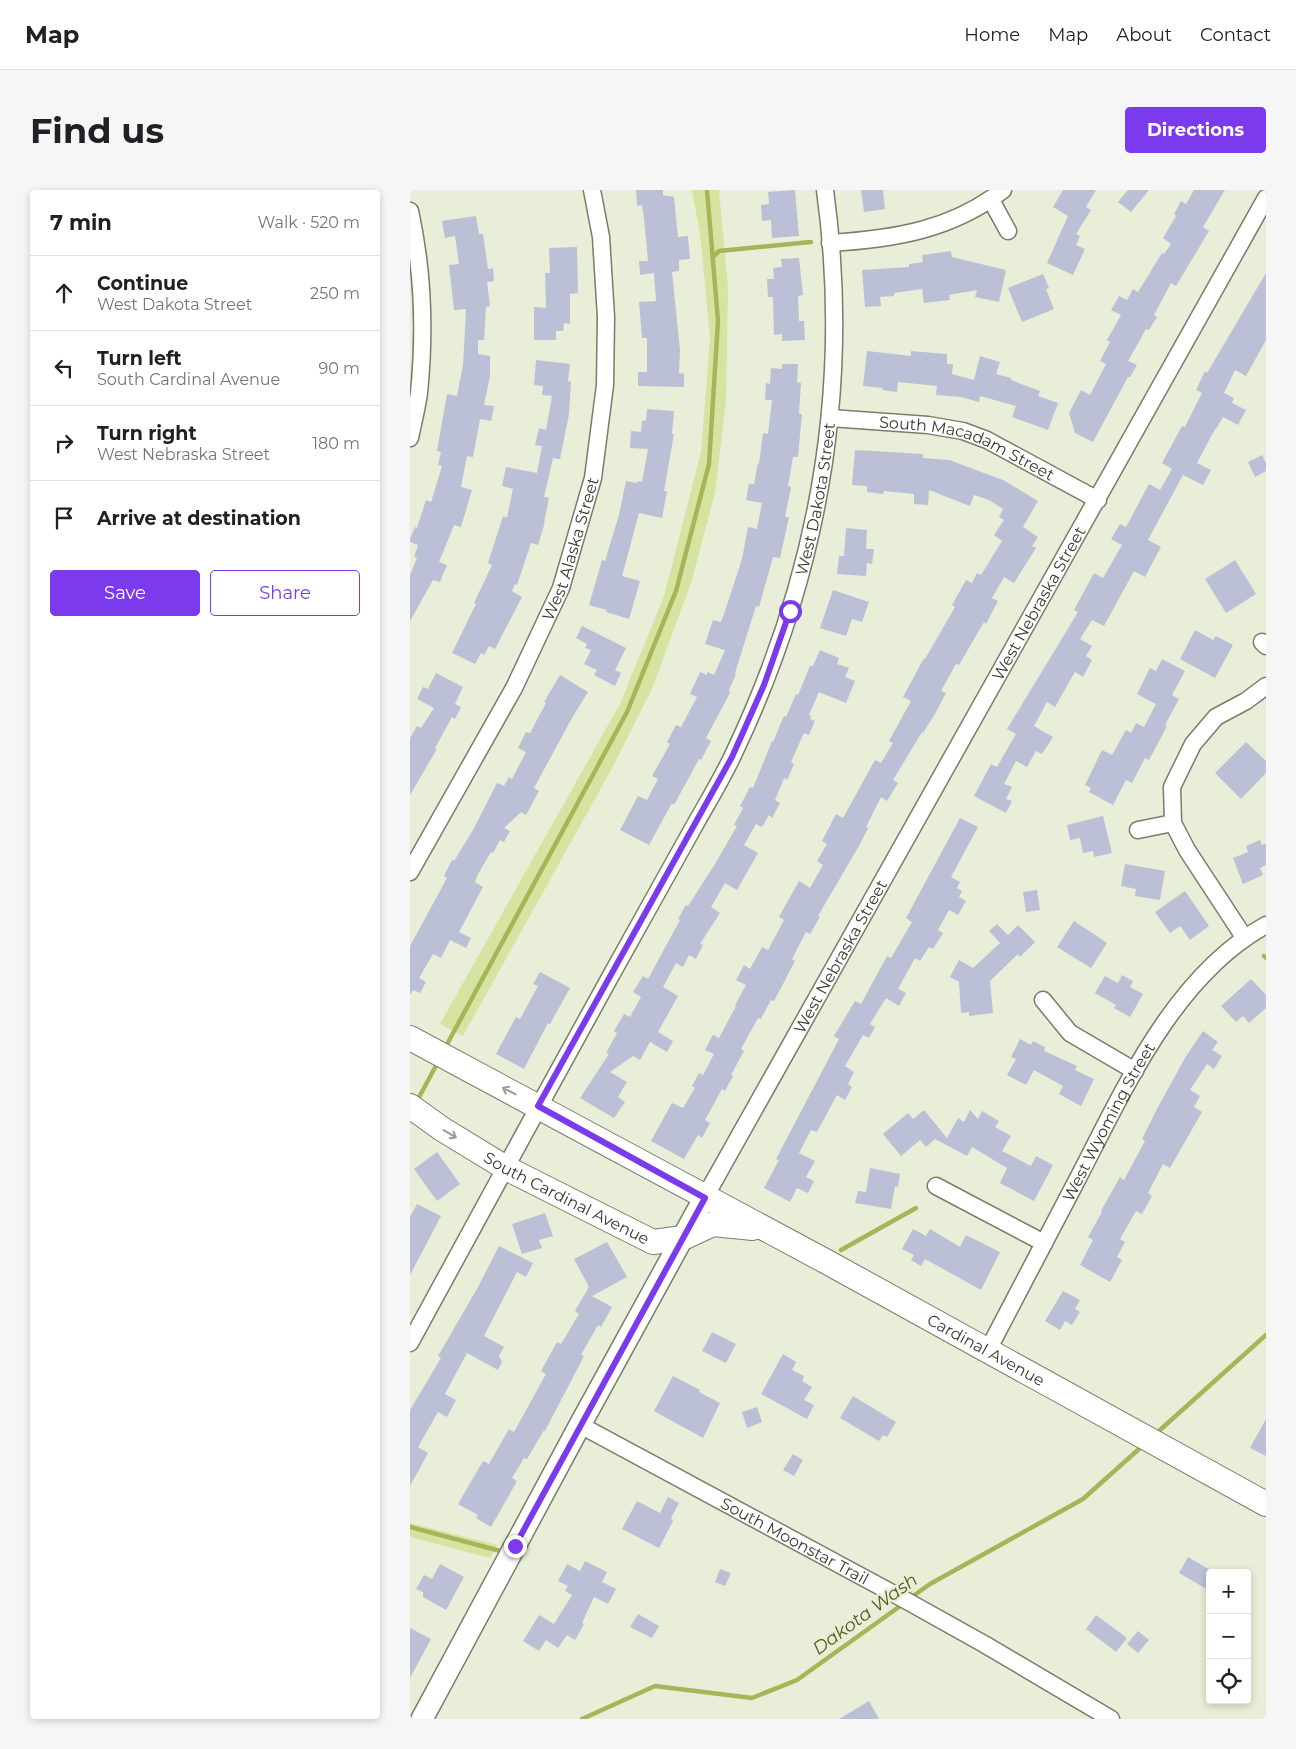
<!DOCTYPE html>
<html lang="en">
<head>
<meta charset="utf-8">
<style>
	:root { --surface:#fff; --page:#f6f6f6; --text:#202124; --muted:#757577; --line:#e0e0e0; --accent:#7c3aed }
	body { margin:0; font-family:Montserrat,sans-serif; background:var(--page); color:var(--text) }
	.controls { position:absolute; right:15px; bottom:15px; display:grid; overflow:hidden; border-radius:5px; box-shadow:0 2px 8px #0003 }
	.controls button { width:45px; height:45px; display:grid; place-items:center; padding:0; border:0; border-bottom:1px solid var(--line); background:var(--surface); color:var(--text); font:25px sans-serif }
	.stop { position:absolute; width:15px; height:15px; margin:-11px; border:4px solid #7c3aed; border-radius:50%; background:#fff }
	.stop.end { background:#7c3aed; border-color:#fff; box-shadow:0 1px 5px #0008 }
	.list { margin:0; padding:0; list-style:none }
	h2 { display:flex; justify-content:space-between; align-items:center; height:65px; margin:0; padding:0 20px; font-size:21px }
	h2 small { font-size:16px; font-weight:400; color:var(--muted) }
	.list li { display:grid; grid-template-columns:32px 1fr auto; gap:15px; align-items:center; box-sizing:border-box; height:75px; padding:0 20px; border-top:1px solid var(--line) }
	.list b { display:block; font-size:19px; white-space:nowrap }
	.list p { margin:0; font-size:16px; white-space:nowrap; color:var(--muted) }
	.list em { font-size:16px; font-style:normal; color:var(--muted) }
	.actions { display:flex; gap:10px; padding:15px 20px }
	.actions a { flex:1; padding:11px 0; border:1px solid var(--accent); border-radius:5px; text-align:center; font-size:18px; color:var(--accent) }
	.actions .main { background:var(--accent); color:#fff }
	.icon { flex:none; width:28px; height:28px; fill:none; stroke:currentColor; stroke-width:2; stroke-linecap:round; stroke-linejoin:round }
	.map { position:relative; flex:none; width:856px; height:1529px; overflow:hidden; border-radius:5px }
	header { display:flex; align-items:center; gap:30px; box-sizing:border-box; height:70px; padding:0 25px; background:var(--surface); border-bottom:1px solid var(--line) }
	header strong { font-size:24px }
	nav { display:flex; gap:28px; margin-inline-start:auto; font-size:18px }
	.intro { display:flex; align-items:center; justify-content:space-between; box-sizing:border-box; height:120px; padding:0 30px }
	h1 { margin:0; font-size:35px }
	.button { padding:12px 22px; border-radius:5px; background:var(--accent); color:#fff; font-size:18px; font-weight:700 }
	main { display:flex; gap:30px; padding:0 30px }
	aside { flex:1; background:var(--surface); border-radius:5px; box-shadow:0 2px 8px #0003 }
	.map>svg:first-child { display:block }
	.green { fill:#d6e4a2 }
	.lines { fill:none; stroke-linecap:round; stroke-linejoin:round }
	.stream { stroke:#a5b658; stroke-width:4.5 }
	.building { fill:#bcc0d6 }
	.minor-casing { stroke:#797d69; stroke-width:19 }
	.tertiary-casing { stroke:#797d69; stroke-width:24 }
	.secondary-casing { stroke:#797d69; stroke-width:26 }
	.minor { stroke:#fff; stroke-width:16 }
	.tertiary { stroke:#fff; stroke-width:21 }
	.secondary { stroke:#fff; stroke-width:24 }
	.oneway { stroke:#9b9c98 }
	.route { stroke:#7c3aed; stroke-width:6 }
	.labels { text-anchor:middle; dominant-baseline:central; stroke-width:5; stroke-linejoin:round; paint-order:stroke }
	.street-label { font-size:16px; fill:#373930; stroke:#e8eed7 }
	.water-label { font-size:18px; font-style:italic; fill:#525c19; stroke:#e8eed7 }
</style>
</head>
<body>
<header>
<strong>Map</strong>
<nav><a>Home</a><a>Map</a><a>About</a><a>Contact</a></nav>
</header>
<div class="intro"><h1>Find us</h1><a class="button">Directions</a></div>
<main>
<aside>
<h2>7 min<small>Walk · 520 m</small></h2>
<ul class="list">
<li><svg class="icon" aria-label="ahead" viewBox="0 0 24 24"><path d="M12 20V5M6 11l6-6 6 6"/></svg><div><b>Continue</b><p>West Dakota Street</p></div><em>250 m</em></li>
<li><svg class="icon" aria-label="left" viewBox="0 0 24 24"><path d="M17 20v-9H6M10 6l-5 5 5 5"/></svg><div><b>Turn left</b><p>South Cardinal Avenue</p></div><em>90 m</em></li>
<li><svg class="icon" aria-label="right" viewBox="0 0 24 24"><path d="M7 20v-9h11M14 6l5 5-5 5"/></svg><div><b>Turn right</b><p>West Nebraska Street</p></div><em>180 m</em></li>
<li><svg class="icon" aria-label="arrive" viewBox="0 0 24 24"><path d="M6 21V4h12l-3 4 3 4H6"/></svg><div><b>Arrive at destination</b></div></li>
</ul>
<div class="actions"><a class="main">Save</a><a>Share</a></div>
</aside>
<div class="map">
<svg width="856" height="1529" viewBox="0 0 856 1529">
	<rect width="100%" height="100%" fill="#e8eed7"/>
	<path class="green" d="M282 0H309L318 98 316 211 305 303 281 393 242 499 200 582 53 846 30 834 210 514 254 406 291 262 300 148 290 44Z
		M0 1333 87 1355 80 1368 0 1347Z"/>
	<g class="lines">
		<path class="stream" d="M303 67 309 61 401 52
			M854 766 856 768
			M35 858 217 522 266 401 299 274 308 131 297 0
			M7 911 28 872
			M431 1060 506 1018
			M750 1240 856 1145
			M0 1337 94 1362
			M499 1409 520 1394 673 1309 729 1259
			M172 1529 245 1496 342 1508 387 1490 493 1414"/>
	</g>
	<path class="building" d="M226 0H253V5L264 7 268 47 278 46 280 69 269 70V81L262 82 270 160 269 183 274 184V197L228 196V182H237V148H232L229 112 246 111 244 83 230 85 229 71H238L234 28 232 15 227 16Z
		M385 0 389 46 362 48 361 30 352 31 351 15 359 14 358 2Z
		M451 0H473L475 19 454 22Z
		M653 0H686L676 17 681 20 666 44 670 46 666 55 675 59 663 85 637 73 658 26 643 17Z
		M718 0H739L721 22 708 12Z
		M784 0H815L793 37 799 41 766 96 761 93 744 125 747 127 739 140 736 139 718 171 727 175 720 187H718L683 252 665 243 659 223 671 200 680 205 696 174 690 171 700 152 697 150 711 125 701 120 709 106 717 110 723 99 728 102 752 63 754 64 761 54 753 48 766 26 764 24 771 11 776 14Z
		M66 26 69 44H73L78 79 83 78 84 91 77 92 80 116 76 117 74 150H68V164L80 166V186L74 215 84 216 81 231 70 229 63 267 57 266 51 297 62 300 51 337 44 335 29 372 37 375 30 392 23 390 0 431V385L7 368 4 367 8 355 0 352V349L5 337 7 338 16 310 21 312 32 276 28 275 31 262 27 261 37 204 47 206 53 175 56 119 44 120 39 75 49 74 45 46 35 48 32 31Z
		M167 57 168 103 160 104V134L154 133 153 141H146V150H124V117L136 118 135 83H140L139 58Z
		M541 61 542 67 596 80 589 112 565 107 567 100 539 105 540 110 514 113 512 99 484 103V106L470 107 471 116 455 117 452 80 499 77V74L513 72 512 65Z
		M389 68 393 105 388 106 389 131H394L395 150 372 151V144L364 145 363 107H358L357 89H364L363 78 372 77 371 69Z
		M856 83V150L836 186 825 180 814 203 824 208 822 213 836 220 828 235 813 227 806 239H805L787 273 801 280 793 295 773 285 738 350 751 357 735 387 724 381 694 436 682 430 670 449 682 456 676 466 682 470 673 487 665 482 645 517 637 512 624 536 643 547 632 564 626 561 617 577 606 571 594 594 602 597 596 609 602 611 596 623 564 606 581 574 587 577 606 544 597 539 668 422 664 420 684 383 693 388 712 355 701 349 710 334 716 337 739 294 750 300 762 279 752 273 772 236 775 237 792 203 786 200 795 181 797 183Z
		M633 84 639 98 636 99 644 119 612 132 598 98Z
		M457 161 501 166V161L537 164V174H543L542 184 564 190 570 166 590 172 586 184 601 188V190L630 201 628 206 648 213 638 240 602 227 606 216 570 206 569 212 551 207 526 205 527 196 488 192 487 202 472 200 473 198 453 196Z
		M126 170 160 174 158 191 161 192 159 224 150 269 143 268 134 307 139 308 134 332H135L128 355 121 353 107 395 105 394 102 401 112 407 85 459 79 456 74 465 71 463 65 474 42 463 66 414 64 413 82 375 78 373 93 326 97 328 103 299 92 296 96 277 127 283 132 256 125 255 129 238 136 240 142 206 132 205 133 196 124 195Z
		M372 174H388L387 192 391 193 389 224H392L388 267H383L378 296 381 297 375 327H379L370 368 363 367 349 417 346 416 325 483 326 484 319 500 320 503 296 548 301 551 291 570 289 569 264 615 262 613 239 655 210 640 228 606 237 610 248 589 242 586 260 554 257 552 266 535 271 537 287 507 280 504 290 482 297 485V482L304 485 315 460 295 454 303 430 311 432 315 421 332 369 338 337 347 339 352 313 336 310 339 294H344L348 273 349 274 353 243 358 244 362 210H355L356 193 360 194 361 178 372 179Z
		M237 219 264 221 262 244H264L254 301H257L252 328 229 323 212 386 230 391 219 429 196 422 197 420 179 415 192 370 195 371 209 325 216 291 227 293V291L232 292 238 259 220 258 221 241 231 242 232 231 236 230Z
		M445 260 513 264V268L539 270 593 290 628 311 613 337 628 347 622 356 626 358 604 393 594 387 582 408 588 411 576 434 574 432 549 475 546 474 531 501 536 503 525 524 513 543 512 542 483 590 488 593 477 611 471 607 456 637 458 638 450 654 408 726 410 727 400 744 396 742 382 769 385 771 372 796 364 811 361 810 351 829 348 828 331 859 334 861 321 885 323 886 315 901 312 899 295 930 300 933 292 948 288 945 274 969 241 951 262 913 273 918 285 898 282 896 289 883 293 885 304 864 295 860 303 845 309 848 326 816 325 815 336 795 326 790 334 775 340 779 352 757 358 760 374 730 369 727 389 691 400 698 413 675 407 671 417 654 412 651 426 624 433 628 465 570 471 573 483 553 479 551 501 511 493 507 514 468 515 469 545 417 542 415 556 390 562 393 567 383 571 385 592 351 584 345 594 330 589 327 593 319 579 310 564 305 560 316 519 300 518 315 504 314V304L474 301 473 304 457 302V296L442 295Z
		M852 265 856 273V281L845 287 838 272Z
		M436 338 457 340 456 359H464L462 374 457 373 456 386 427 384 429 366H434Z
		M825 370 846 404 816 423 795 389Z
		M423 400 459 412 452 432 442 429 436 446 410 438Z
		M172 436 216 458 205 480 211 483 205 496 184 485 187 480 174 474 181 460 175 458 177 454 166 448Z
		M785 440 803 450 806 446 823 455 805 488 770 469Z
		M410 460 429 468 427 474 439 478 435 487 445 491 436 513 409 502 399 525 401 526 400 529 405 531 399 545 394 543 381 572 384 574 377 590 374 588 365 610 370 613 362 628 359 625 352 637 346 634 334 655 348 663 327 700 315 693 301 717 310 723 290 754 293 755 286 769 279 765 273 777 266 773 253 797 268 806 248 842 263 851 257 862 240 852 230 870 223 866 200 882 217 892 208 907 215 912 204 928 170 908 199 864 196 863 207 843 204 841 214 824 220 827 231 807 223 802 233 786 238 789 270 730 268 729 276 715 278 716 305 674 327 636 324 635 333 618 330 616 340 597 343 598 362 551 363 552 374 526 376 527 386 504 388 505 400 476H403Z
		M752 469 775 481 762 505 769 509 755 535 757 536 739 570 735 568 722 593 716 590 703 615 679 602 681 598 675 595 692 560 702 565 716 540 721 543 726 533 734 537 746 514 727 504 740 478 746 481Z
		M26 483 53 497 45 514 51 517 45 529 42 527 25 558 27 559 0 605V548L7 536 11 538 24 518 7 509 13 497 18 499Z
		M150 485 178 502 162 528 124 598 129 601 116 625 111 622 94 638 100 641 94 652 90 650 83 663 81 662 68 684 65 692 73 697 49 742 61 748 56 758 40 750 31 768 23 764 9 788 16 792 10 803 3 800 0 805V756L37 688 34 686 42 670 44 671 63 640 87 593 94 596 99 587 102 589 116 562 108 558 116 542 120 543 136 513 134 512Z
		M836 552 856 571V583L831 609 805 583Z
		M693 626 702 663 684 667 683 661 673 663 670 648 660 650 657 635Z
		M550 628 568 637 541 687 550 692 547 698 552 701 549 707 556 711 548 725 539 720 528 740 533 743 523 759 519 757 510 771 505 768 488 799 496 803 489 816 476 808 460 834 465 837 459 848 453 845 435 876 444 882 438 894 442 897 435 910 427 905 407 942 401 940 389 963 405 971 396 987 404 991 398 1003 387 998 380 1012 354 998 369 970 366 969 429 849 424 846 445 811 451 814 477 766 481 768 502 732 496 728Z
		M850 650 852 655 856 654V675L850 678 853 685 833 694 823 668 838 662 836 656Z
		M715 674 755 681 750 710 725 706 726 699 711 696Z
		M627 700 630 720 616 722 613 702Z
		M775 701 799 736 780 750 770 736 760 743 745 722Z
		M664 731 697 753 681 778 647 757Z
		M587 734 598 745 608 735 625 752 610 767 608 764 580 791 583 823 559 826V822L551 823 549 792 540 787 549 770 563 778 590 753 579 741Z
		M130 782 160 798 140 834 138 833 114 879 86 864 106 827 110 829 128 796 123 794Z
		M712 785 723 791 720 797 733 804 720 827 704 818 706 815 685 803 695 786 708 793Z
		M841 789 856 805V818L839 833 833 826 826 832 811 816Z
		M793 841 808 852 802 860 812 866 804 879 797 874 780 900 790 906 784 917 792 922 760 978 753 974 738 1003 742 1006 732 1024 726 1021 710 1049 715 1052 707 1067 712 1070 700 1092 670 1075 683 1050 678 1047 692 1022 691 1021 710 987 714 990 735 951 732 949 748 917 775 868Z
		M610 849 621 855 623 851 635 857 634 861 667 876 665 880 684 889 671 916 649 904 653 896 624 880 616 895 597 885 606 869 601 867Z
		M514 920 537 948 548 928 554 932 560 920 568 929 572 921 589 931 585 937 601 946 592 961 621 976 626 966 643 975 624 1011 590 993 597 978 562 957 557 966 525 949 516 957 510 950 491 966 473 944 498 923 503 929Z
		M27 962 50 994 27 1011 4 979Z
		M460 978 490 984 488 997 485 996 481 1019 445 1013 448 1001 456 1002Z
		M7 1014 31 1026 0 1085V1027Z
		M135 1023 143 1046 129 1050 132 1058 112 1064 102 1034Z
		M503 1039 516 1046 520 1039 550 1057 556 1045 590 1062 571 1100 515 1069 511 1076 501 1070 504 1065 492 1059Z
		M197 1052 217 1087 182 1106 202 1117 191 1137 188 1135 171 1165 174 1166 135 1241 134 1240 117 1269 114 1268 102 1288 107 1291 81 1337 66 1328 68 1325 48 1314 73 1271 79 1274 99 1239 104 1242 136 1184 131 1181 147 1152 151 1154 169 1124 165 1121 179 1097 164 1069Z
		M89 1056 123 1073 116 1087 107 1082 74 1146 94 1157 89 1166 92 1172 88 1180 57 1163 35 1204 46 1210 37 1227 28 1222 8 1257 18 1263 0 1296V1220L31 1168 28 1166 68 1097Z
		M653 1101 670 1110 665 1119 670 1122 662 1135 655 1131 650 1140 635 1131Z
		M302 1142 326 1154 316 1173 292 1161Z
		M373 1164 386 1172 382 1180 394 1186 392 1191 402 1197 394 1210 404 1215 397 1229 351 1204Z
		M263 1186 290 1200 289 1202 310 1213 293 1248 244 1221Z
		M443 1206 486 1232 477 1247 473 1245 469 1251 430 1228Z
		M347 1217 352 1232 337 1238 332 1222Z
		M856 1229V1266L840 1258Z
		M383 1264 393 1270 384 1286 373 1280Z
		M258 1307 269 1313 261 1328 263 1331 249 1358 212 1339 227 1311 250 1323Z
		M778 1367 800 1380V1401L769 1383Z
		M175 1371 197 1382 192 1392 206 1399 198 1414 184 1407 172 1433 174 1434 165 1450 157 1445 148 1458 136 1450 129 1461 113 1451 129 1425 144 1434 162 1405 155 1401 158 1396 148 1391 157 1374 170 1381Z
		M30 1374 54 1387 36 1420 13 1407V1402L6 1399 14 1385 22 1389Z
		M310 1379 321 1383 315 1396 305 1392Z
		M228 1424 249 1436 242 1448 220 1437Z
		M686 1425 717 1448 706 1462 676 1439Z
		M0 1438 21 1449 0 1488Z
		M728 1441 739 1450 728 1463 717 1454Z
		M459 1511 469 1529H429Z"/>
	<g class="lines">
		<defs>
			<g id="minor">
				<path d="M581 10 598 41"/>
				<path d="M0 21C13 80 15 143 9 203 7 218 3 233 0 248"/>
				<path d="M420 53C484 49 542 40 593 0"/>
				<path id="s1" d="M420 228 518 235 553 241 577 250 688 310"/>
				<path d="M852 452 856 456"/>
				<path d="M728 640 763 633"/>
				<path id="s2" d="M0 682 104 498 151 398 183 288 195 195 196 127 191 47 182 0"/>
				<path d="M834 747 777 660 763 633 762 597 783 554 806 527 836 511 856 496"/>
				<path d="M633 810 660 843 725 881"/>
				<path d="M526 996 634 1053"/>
				<path id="s3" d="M295 1007 856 8"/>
				<path id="s4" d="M0 1153C66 1032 132 910 199 789 227 739 254 690 282 640 296 615 312 589 324 563 409 384 442 197 415 0"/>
				<path id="s5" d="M578 1160C607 1104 637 1048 666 992 713 902 763 786 856 735"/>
				<path id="s6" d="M170 1235 497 1411 574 1454 701 1529"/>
			</g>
			<path id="tertiary" d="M12 1529 170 1235 295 1007"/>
			<g id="secondary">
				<path id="s7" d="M0 848 417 1072 856 1314"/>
				<path id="s8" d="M0 916 32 939 96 978 243 1052 273 1048 303 1034 343 1038"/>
			</g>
		</defs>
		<use href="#minor" class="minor-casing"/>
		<use href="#tertiary" class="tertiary-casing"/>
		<use href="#secondary" class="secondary-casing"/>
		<use href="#minor" class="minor"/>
		<use href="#tertiary" class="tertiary"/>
		<use href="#secondary" class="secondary"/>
	</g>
	<defs><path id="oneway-shaft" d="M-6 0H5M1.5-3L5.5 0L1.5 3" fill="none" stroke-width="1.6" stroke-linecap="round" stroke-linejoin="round" transform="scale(1.25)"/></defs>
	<g class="oneway">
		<use href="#oneway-shaft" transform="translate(99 901) rotate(-153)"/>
		<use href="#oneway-shaft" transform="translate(40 944) rotate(31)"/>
	</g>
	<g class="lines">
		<path class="route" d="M105 1356 295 1008 128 916 322 567 354 495 380 421"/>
	</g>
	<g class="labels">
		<g class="street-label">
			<text stroke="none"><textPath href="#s1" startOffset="142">South Macadam Street</textPath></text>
			<text stroke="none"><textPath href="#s4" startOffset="941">West Dakota Street</textPath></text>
			<text stroke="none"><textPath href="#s2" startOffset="362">West Alaska Street</textPath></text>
			<text stroke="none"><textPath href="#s3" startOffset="681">West Nebraska Street</textPath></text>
			<text stroke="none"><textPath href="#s3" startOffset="276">West Nebraska Street</textPath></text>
			<text stroke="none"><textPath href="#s5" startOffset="258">West Wyoming Street</textPath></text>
			<text stroke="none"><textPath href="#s8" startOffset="182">South Cardinal Avenue</textPath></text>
			<text stroke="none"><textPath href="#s7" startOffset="655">Cardinal Avenue</textPath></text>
			<text stroke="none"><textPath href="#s6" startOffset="244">South Moonstar Trail</textPath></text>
		</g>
		<g class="water-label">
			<text transform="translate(455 1424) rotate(-36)">Dakota Wash</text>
		</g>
	</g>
</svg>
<div class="controls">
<button>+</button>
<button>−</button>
<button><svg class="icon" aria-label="locate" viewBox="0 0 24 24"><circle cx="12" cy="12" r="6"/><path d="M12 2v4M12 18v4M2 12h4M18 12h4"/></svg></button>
</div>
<div class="stop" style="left:380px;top:421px"></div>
<div class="stop end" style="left:105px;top:1356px"></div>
</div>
</main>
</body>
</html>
